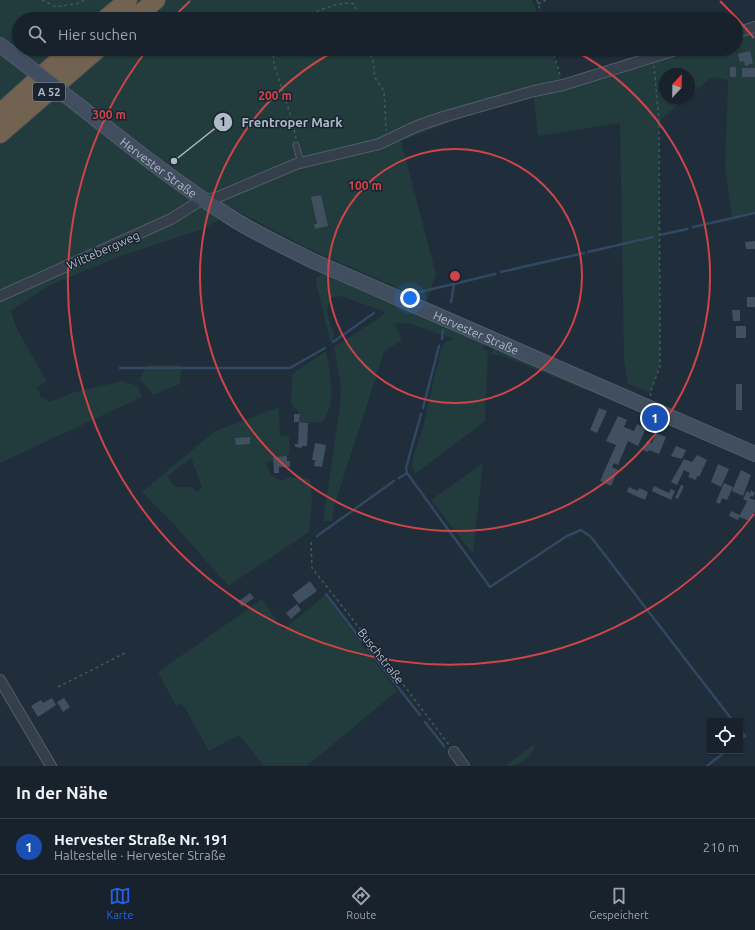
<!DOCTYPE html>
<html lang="de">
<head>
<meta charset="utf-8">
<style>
	:root { --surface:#18222c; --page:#252f38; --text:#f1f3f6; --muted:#9fa4a9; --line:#363f48; --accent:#2563eb }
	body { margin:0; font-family:Ubuntu,sans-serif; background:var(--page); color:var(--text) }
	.controls { position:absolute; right:12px; bottom:12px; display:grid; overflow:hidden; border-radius:0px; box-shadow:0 1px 3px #0004 }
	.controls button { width:36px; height:36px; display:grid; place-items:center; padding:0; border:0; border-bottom:1px solid var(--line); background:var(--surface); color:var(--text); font:20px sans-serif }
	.compass { position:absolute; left:659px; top:68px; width:36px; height:36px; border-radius:50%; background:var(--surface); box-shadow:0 1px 3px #0004; rotate:22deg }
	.you { position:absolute; left:410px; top:298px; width:14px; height:14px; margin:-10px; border:3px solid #fff; border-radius:50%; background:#1a73e8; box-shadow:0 0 0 6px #1a73e833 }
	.badge { display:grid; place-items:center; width:26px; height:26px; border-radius:50%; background:var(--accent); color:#fff; font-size:13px; font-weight:700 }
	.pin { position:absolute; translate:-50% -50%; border:2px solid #fff; box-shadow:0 1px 4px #0006 }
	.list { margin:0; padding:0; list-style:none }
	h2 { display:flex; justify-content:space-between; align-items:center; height:52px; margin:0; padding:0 16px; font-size:17px }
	h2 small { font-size:13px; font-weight:400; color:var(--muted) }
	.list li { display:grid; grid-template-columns:26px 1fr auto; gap:12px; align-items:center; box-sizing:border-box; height:56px; padding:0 16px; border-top:1px solid var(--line) }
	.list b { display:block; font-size:15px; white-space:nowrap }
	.list p { margin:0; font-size:13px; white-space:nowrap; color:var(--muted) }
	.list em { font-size:13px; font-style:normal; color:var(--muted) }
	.icon { flex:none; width:22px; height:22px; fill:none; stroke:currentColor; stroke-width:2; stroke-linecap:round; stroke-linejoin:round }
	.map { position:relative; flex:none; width:755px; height:766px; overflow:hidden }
	.search { position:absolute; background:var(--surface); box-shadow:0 1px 3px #0004; left:12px; right:12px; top:12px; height:44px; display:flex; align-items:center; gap:10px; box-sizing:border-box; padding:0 14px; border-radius:22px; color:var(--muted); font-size:15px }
	.sheet { height:108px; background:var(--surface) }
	nav { display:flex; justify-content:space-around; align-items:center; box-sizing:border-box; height:56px; border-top:1px solid var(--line); background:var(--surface); font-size:11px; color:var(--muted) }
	nav a { display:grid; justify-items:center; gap:2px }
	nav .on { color:var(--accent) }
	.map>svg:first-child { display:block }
	.green { fill:#223b3c; fill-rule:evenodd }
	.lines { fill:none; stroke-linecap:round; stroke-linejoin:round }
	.stream { stroke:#304862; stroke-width:2.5 }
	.building { fill:#405060 }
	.lane-casing { stroke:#515d69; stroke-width:7 }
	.street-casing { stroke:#515d69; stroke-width:12 }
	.secondary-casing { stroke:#515d69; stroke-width:16 }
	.highway-casing { stroke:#3e4a56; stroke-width:20 }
	.path { stroke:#3f5859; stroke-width:1.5; stroke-dasharray:3 3; stroke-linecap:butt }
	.lane { stroke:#343f4b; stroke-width:5 }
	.street { stroke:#343f4b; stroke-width:10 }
	.secondary { stroke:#414e5f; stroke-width:14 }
	.highway { stroke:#726350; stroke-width:18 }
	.secondary-bridge-casing { stroke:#515d69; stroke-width:16; stroke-linecap:butt }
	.secondary-bridge { stroke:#414e5f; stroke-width:14 }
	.ring { fill:none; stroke:#ce4548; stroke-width:2 }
	.labels { text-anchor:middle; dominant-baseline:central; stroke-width:3; stroke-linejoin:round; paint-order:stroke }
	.shield { fill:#192430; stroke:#818d9a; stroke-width:1 }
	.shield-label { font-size:11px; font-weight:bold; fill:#aebac8 }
	.street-label { font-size:12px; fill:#aebac8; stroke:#192430 }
	.centre { fill:#ce4548; stroke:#192430; stroke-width:2 }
	.ring-label { font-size:12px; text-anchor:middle; font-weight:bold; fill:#ce4548; stroke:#192430; stroke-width:3; stroke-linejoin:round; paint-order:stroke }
	.leader { fill:none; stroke:#aebac8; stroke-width:1.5 }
	.callout-dot { fill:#aebac8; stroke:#192430; stroke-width:1.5 }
	.mark-label { font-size:12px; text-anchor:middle; font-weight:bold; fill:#111 }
	.callout-label { font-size:13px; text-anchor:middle; font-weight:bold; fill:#aebac8; stroke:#192430; stroke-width:3; stroke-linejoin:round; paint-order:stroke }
</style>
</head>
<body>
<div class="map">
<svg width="755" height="766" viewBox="0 0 755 766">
	<rect width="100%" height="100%" fill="#202d3b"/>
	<path class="green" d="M0 0H532L539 19H19V49H550L563 85 679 49H736V33L755 27V213L732 218 725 167 728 80 712 77 689 96V74H665V98H686L659 121 660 366 650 393 628 384 624 361 620 123 538 136 533 91 401 141 436 274 427 301 305 247 237 211 202 229 118 257 48 286 11 311 16 327 47 382 37 387 41 397 50 402 75 392 122 381 138 386 142 397 0 463Z
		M322 274 386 302 394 301 485 342 483 350H488L485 421 415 474 412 466 413 457 423 427 441 348 445 342 454 339 411 324 395 323 402 340 384 352 334 507 332 521H323L340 406 341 387 334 347 376 320 386 312 340 296 330 298 327 312 334 334 333 341H330L317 287 316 280 318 276Z
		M493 349H500L587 388 586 390 500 355H491Z
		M326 351C330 372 338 406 321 423L299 422 300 414 291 404 292 374Z
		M147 365H182L180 384 154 395 139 379Z
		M279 407 280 436H289L290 453 287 456 274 457V460L265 463 272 476 282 481 289 477 310 479 312 500 309 532 228 586 169 519 142 492 215 431ZM191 458 202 487 197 492 191 487H174L168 476Z
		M483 463 473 554 431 500Z
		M325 595 397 691 307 766H264L239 735 209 751 182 703 176 706 158 672 262 599 283 630Z
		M533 745 535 747C528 760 519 766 505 766Z"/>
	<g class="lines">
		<path class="stream" d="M693 227 755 213
			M660 235 687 229
			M588 252 653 237
			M501 272 584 253
			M420 292 495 274
			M451 302 454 284
			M442 339 443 330
			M333 342 374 313
			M120 368H290L325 348
			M423 408 439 346
			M421 414 406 468 407 473 490 587 567 536 581 530 591 537 733 721
			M399 478 407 473
			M317 536 394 481
			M326 594 362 641
			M368 649 420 715
			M425 722 444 746
			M740 730 745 736 740 740
			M707 766 726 751"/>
	</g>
	<path class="building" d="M750 51 753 63 745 66 744 61 740 62 738 54Z
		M730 67H736V77H730Z
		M742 68H755V77H742Z
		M321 195 328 226 315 229 314 224H317L311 197Z
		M755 241V249H746L745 242Z
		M747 297H755V307H747Z
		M732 310H740V321H733Z
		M736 326H746V338H736Z
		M736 384H742V410H736Z
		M599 408 607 411 597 433 590 430Z
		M294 414H300L299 422H294Z
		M618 416 627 420 624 427 634 431 637 424 646 428 638 446 628 441 618 465 614 463 612 467 618 470 611 486 600 481 616 445 606 441Z
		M299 422 308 423 307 446H302V448L295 447V444H298Z
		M656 433 666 437 659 454 649 450 648 452 643 450 647 441 652 443Z
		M250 437V444L236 445 235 438Z
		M315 443 326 445 322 467 314 466 315 460H312Z
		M676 446 686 450 682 459 671 456Z
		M697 455 707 460 699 477 697 476 696 480 688 477 690 473 684 470 677 485 671 482 684 459 692 462Z
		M287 456V461H290V467H279V473H274L273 457Z
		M718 464 729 469 721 487 711 482Z
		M741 470 751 475 743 496 732 491Z
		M724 483 733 487 727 500 722 498 720 504 716 502Z
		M681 485 684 486 678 499 675 498Z
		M654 486 669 493 671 489 675 491 671 500 652 491Z
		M629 487 638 491 639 488 648 492 645 500 627 492Z
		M751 490 755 493 753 497 751 496 749 498 755 500V512L750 521 739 517 738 520 729 516 731 511 740 515 747 501 743 499 747 491 750 493Z
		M310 581 317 591 299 604 292 595Z
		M250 593 254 598 242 606 238 602Z
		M297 604 301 610 291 619 286 613Z
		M52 698 56 705 38 717 31 706 41 700 43 703Z
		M64 698 70 707 63 712 57 702Z"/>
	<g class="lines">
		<defs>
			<path id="lane" d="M296 145 301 163"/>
			<path id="street" d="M736 33 755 27
				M0 296 171 219 198 202 218 197 296 164 379 144 417 126 443 117 534 91 563 85 679 49
				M0 680 51 766
				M454 752 464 766"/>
			<g id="secondary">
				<path d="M0 45 21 61"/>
				<path id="s1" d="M82 108C129 145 176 183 227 215 254 233 284 246 313 261L755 454"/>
			</g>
			<path id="highway" d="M105 19 128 0
				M133 19 156 0
				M0 113 71 49
				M0 134 98 49"/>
		</defs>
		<use href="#lane" class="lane-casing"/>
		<use href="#street" class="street-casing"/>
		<use href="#secondary" class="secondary-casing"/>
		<use href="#highway" class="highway-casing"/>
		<path class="path" d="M42 0 56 7 80 3 84 0
			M537 0 543 19
			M538 4 546 0
			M280 19H290
			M300 19C313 13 340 0 354 4L359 19
			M273 49 274 64 293 123 296 139
			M368 49 373 61 375 78 384 91 386 131
			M552 49 560 75
			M651 396 650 393 660 366 659 121 654 66
			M311 542 312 568 387 663 449 745
			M58 687 125 653"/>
		<use href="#lane" class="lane"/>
		<use href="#street" class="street"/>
		<use href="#secondary" class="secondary"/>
		<use href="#highway" class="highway"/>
		<defs>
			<path id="secondary-bridge" d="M21 61 82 108"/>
		</defs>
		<use href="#secondary-bridge" class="secondary-bridge-casing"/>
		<use href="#secondary-bridge" class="secondary-bridge"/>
	</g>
	<g class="ring">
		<circle cx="455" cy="276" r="127"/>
		<path d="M573 50A255 255 0 1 1 337 50"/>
		<path d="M754 514A382 382 0 0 1 146 51M173 18A382 382 0 0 1 190 1M720 1A382 382 0 0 1 754 38"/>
	</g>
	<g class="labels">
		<rect class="shield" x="33" y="83" width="32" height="18" rx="3"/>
		<g class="shield-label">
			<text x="49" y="92">A 52</text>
		</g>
		<g class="street-label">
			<text stroke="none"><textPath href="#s1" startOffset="97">Hervester Straße</textPath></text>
			<text transform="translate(103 250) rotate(-24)">Wittebergweg</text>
			<text stroke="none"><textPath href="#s1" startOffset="456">Hervester Straße</textPath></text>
			<text transform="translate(381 656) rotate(52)">Buschstraße</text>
		</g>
	</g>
	<circle cx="455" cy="276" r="6" class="centre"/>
	<g class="ring-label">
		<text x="275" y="100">200 m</text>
		<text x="109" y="119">300 m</text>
		<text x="365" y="190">100 m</text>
	</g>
	<path class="leader" d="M174 161L223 122"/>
	<g class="callout-dot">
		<circle cx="174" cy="161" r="4"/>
		<circle cx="223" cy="122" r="10"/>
	</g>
	<g class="mark-label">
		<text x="223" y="126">1</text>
	</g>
	<g class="callout-label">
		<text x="292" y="127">Frentroper Mark</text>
	</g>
</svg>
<div class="controls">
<button><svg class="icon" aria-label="locate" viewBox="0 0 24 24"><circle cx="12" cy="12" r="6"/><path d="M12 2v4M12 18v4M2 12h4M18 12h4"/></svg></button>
</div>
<svg class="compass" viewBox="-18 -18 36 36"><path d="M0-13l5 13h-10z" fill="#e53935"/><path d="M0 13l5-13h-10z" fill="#9fa4a9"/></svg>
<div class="you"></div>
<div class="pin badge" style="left:655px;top:418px;background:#1a4fb4">1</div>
<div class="search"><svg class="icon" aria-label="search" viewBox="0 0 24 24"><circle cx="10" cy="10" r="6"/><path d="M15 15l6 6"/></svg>Hier suchen</div>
</div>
<section class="sheet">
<h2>In der Nähe<small></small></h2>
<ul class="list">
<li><span class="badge" style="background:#1a4fb4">1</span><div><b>Hervester Straße Nr. 191</b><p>Haltestelle · Hervester Straße</p></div><em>210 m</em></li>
</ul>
</section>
<nav>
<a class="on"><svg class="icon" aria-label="map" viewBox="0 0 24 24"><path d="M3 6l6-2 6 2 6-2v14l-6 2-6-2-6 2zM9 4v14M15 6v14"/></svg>Karte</a>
<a><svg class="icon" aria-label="directions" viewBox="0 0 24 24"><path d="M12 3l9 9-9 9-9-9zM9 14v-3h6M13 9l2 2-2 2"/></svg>Route</a>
<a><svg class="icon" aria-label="saved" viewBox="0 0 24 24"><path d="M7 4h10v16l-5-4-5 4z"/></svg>Gespeichert</a>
</nav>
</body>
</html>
